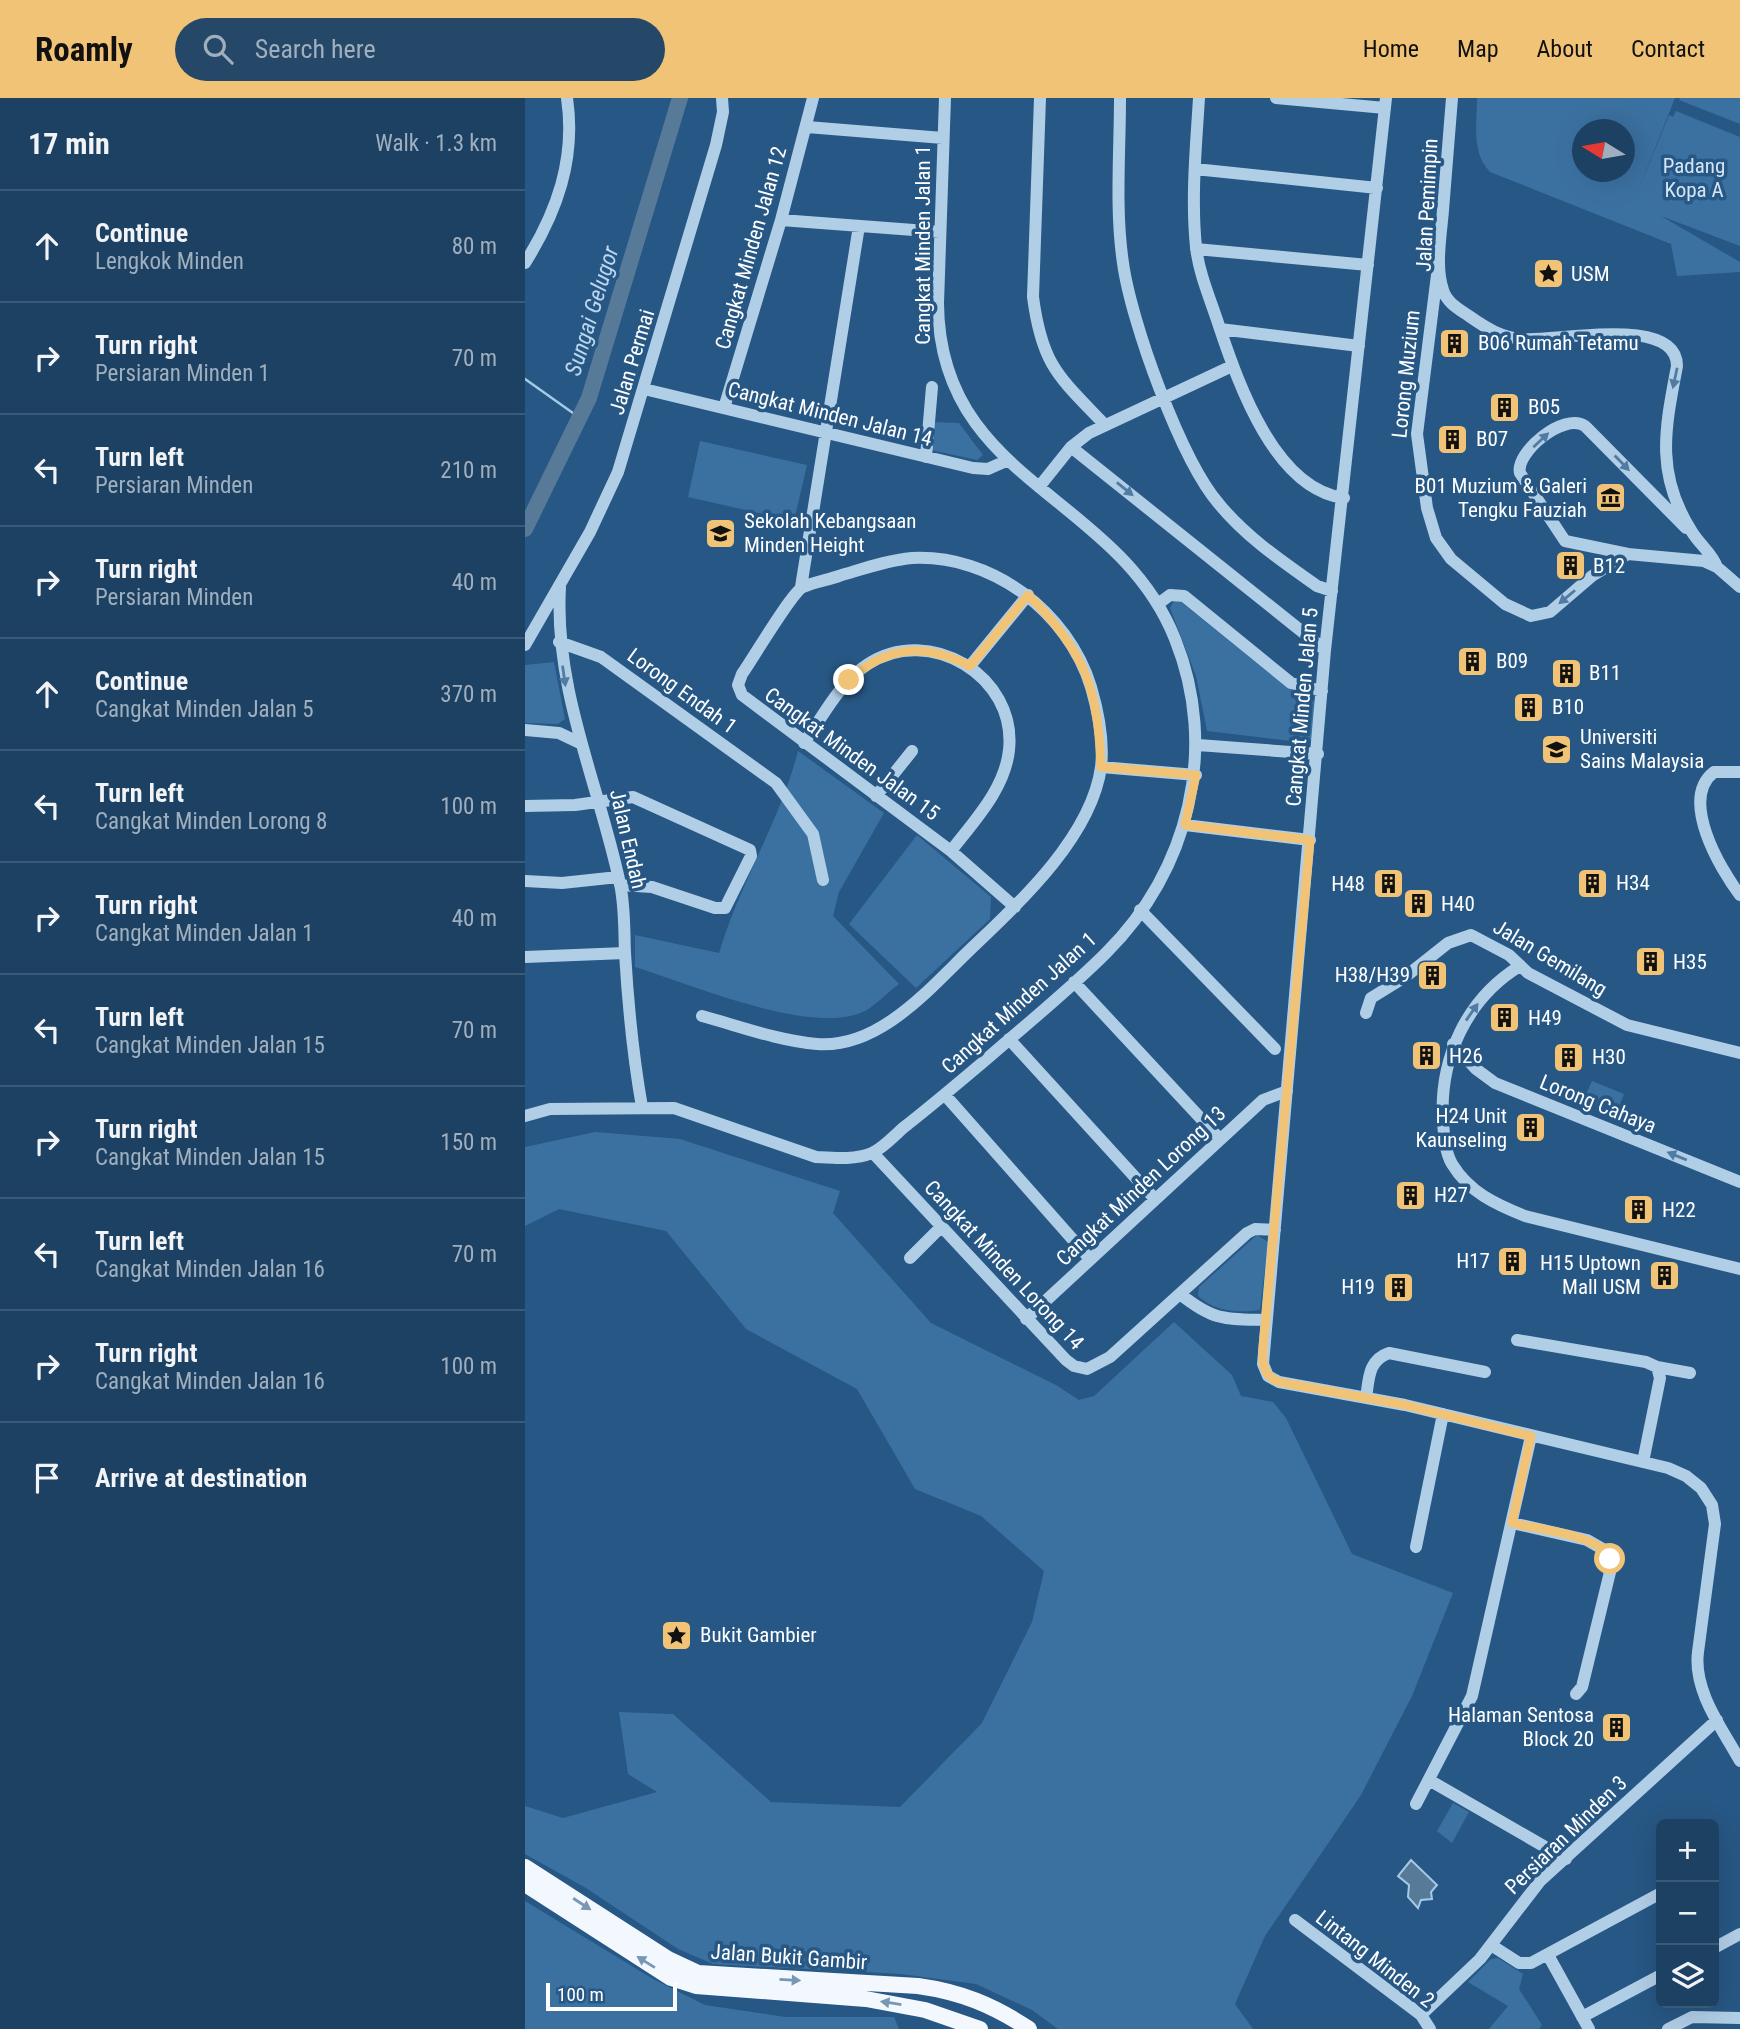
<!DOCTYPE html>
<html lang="en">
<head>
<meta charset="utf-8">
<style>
	:root { --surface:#1d4163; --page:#254869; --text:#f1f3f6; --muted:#a0afbe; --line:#3b5a78; --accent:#f0c376 }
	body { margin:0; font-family:"Roboto Condensed",sans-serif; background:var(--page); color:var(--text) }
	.controls { position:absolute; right:21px; bottom:21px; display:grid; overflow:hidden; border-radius:10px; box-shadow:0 7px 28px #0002 }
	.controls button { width:63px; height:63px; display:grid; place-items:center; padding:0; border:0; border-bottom:2px solid var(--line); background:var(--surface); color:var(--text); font:35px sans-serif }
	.compass { position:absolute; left:1047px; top:21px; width:63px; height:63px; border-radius:50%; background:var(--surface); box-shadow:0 7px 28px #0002; rotate:281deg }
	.scale { position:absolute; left:21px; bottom:18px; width:131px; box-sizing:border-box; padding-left:7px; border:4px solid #fff; border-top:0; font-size:19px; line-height:24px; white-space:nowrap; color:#fff; -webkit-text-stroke:5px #275784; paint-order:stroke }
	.stop { position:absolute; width:21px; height:21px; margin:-16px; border:5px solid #f0c376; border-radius:50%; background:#fff }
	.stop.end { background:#f0c376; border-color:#fff; box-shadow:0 2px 7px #0008 }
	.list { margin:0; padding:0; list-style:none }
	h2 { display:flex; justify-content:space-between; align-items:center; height:91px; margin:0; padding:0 28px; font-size:30px }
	h2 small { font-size:23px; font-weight:400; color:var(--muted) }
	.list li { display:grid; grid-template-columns:46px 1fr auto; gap:21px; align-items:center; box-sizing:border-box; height:112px; padding:0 28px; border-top:2px solid var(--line) }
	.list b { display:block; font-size:26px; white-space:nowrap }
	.list p { margin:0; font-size:23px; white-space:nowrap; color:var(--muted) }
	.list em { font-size:23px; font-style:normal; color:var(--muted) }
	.icon { flex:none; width:38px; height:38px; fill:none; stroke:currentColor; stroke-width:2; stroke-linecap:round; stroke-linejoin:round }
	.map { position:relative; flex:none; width:1215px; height:1931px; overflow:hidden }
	header { display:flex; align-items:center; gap:42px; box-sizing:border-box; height:98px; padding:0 35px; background:var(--accent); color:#111 }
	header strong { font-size:33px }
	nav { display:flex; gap:38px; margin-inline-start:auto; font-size:24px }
	.search { width:490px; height:63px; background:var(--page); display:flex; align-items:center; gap:18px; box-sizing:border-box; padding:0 24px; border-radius:38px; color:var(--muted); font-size:26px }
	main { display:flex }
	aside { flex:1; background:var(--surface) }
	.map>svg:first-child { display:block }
	.green { fill:#3b71a1; fill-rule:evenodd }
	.water { fill:#587a99; stroke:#a5cae8; stroke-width:2 }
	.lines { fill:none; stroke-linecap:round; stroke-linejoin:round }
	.stream { stroke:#a5cae8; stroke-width:2.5 }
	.river { stroke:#587a99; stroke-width:16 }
	.minor { stroke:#b1cee7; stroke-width:12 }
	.major { stroke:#f2f8fe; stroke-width:16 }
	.oneway { fill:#507ba2 }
	.oneway2 { fill:#7897b5 }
	.route { stroke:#f0c376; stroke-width:9 }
	.labels { text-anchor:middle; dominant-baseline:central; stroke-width:7; stroke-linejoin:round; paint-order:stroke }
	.park-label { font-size:21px; fill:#d4e6f6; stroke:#275784 }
	.street-label { font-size:21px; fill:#fff; stroke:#275784 }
	.poi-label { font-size:21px; fill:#fff; stroke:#275784; text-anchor:start }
	.water-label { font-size:23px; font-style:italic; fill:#bcd7ef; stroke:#275784 }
</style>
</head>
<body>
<header>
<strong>Roamly</strong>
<div class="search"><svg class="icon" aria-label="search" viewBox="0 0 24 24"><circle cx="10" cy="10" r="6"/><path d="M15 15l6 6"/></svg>Search here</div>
<nav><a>Home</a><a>Map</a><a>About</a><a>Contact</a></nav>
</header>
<main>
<aside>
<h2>17 min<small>Walk · 1.3 km</small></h2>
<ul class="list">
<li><svg class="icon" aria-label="ahead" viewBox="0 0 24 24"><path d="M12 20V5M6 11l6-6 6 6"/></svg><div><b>Continue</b><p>Lengkok Minden</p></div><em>80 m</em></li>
<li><svg class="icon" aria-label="right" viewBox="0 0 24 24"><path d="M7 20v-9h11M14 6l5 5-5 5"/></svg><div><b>Turn right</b><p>Persiaran Minden 1</p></div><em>70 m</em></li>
<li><svg class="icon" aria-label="left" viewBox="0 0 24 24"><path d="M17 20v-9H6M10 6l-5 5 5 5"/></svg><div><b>Turn left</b><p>Persiaran Minden</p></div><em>210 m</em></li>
<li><svg class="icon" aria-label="right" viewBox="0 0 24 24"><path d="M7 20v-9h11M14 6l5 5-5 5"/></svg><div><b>Turn right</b><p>Persiaran Minden</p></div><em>40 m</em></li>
<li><svg class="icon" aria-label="ahead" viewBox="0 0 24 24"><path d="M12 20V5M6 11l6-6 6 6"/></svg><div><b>Continue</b><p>Cangkat Minden Jalan 5</p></div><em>370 m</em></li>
<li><svg class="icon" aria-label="left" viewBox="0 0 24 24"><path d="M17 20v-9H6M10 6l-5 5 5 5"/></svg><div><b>Turn left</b><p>Cangkat Minden Lorong 8</p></div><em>100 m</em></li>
<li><svg class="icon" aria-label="right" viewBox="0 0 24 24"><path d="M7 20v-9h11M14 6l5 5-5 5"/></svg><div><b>Turn right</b><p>Cangkat Minden Jalan 1</p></div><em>40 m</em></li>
<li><svg class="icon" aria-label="left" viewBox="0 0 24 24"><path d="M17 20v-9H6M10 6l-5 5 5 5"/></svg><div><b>Turn left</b><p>Cangkat Minden Jalan 15</p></div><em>70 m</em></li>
<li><svg class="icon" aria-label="right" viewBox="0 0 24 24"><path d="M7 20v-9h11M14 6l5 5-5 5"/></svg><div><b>Turn right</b><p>Cangkat Minden Jalan 15</p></div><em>150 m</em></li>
<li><svg class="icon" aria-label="left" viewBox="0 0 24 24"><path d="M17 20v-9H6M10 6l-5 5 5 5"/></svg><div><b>Turn left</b><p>Cangkat Minden Jalan 16</p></div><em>70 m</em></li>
<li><svg class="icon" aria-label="right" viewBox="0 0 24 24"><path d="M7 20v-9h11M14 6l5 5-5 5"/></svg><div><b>Turn right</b><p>Cangkat Minden Jalan 16</p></div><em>100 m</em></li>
<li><svg class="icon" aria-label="arrive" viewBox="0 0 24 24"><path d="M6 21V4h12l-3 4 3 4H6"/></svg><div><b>Arrive at destination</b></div></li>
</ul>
</aside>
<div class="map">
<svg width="1215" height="1931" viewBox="0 0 1215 1931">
	<rect width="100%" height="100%" fill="#275784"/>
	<path class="green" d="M952 0H1150L1109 103 1144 17 1148 19 1151 13 1215 39V148L1136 118 1215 164V174L1152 178 1146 146 965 74C946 55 952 25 952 0ZM1058 32H1100V74H1058Z
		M1155 0H1215V26L1154 2Z
		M407 324 434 325 458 357 452 362 406 352Z
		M175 343 282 367 269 423 163 399Z
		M649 503 656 504 764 591 784 598 791 606 789 640 782 645 682 633 671 578 645 510Z
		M29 564 40 621 33 626 0 625V567Z
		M273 653 359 715 314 794 308 818 374 886C363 894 352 906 340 913 289 939 165 886 110 869V837L194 855C215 785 255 723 273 653Z
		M392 737 466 799 465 821 391 890 324 826Z
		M1067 983 1099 996 1091 1016 1058 1003Z
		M70 1034 155 1041 315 1093 308 1115 406 1225 531 1287 554 1302 569 1298 649 1224 707 1277 716 1298 748 1304 761 1320 827 1456 928 1495 887 1598 836 1697 740 1838 710 1906 728 1931H533L507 1912 451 1886 376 1876 188 1866 153 1851 61 1790 0 1756V1708L38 1720 132 1694 103 1676 94 1614 148 1616 246 1704 375 1709 457 1625 507 1524 519 1473 456 1418 390 1391 332 1291 221 1231 141 1133 34 1111 0 1128V1049Z
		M732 1137 743 1144 735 1212C712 1215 691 1214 673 1198L674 1189Z
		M928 1705 944 1714 927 1745 912 1733Z
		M0 1803 128 1881 180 1907 260 1919H369L374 1931H0Z
		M973 1860 998 1876 994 1891 1017 1927 1014 1931H964L983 1908 943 1884 966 1861Z"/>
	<path class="water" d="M886 1762 912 1787 906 1794 907 1801 896 1802 893 1810 883 1799 884 1787 873 1778Z"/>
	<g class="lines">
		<path class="stream" d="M0 281 55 320"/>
		<path class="river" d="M0 431 64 300 155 0"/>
		<path class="minor" d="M515 0 508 199C517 267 533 278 579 326
			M595 0C595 54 590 112 598 165 606 224 656 362 694 406 721 439 758 464 792 488L807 493
			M674 0C671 49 666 100 671 149 674 177 687 205 695 231 714 287 750 391 819 400
			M751 0 860 10
			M861 0 800 552 738 1266 743 1278 754 1284 880 1307 1143 1370 1161 1378 1176 1390 1187 1407 1190 1426 1173 1554C1168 1593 1197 1630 1215 1663
			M927 0C924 37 921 75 918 112 916 138 910 168 918 192 922 205 934 211 944 218 961 230 977 240 998 241 1030 244 1152 216 1152 268 1140 331 1130 376 1167 434 1175 447 1187 455 1192 469
			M282 29 418 40
			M670 71 852 90
			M256 122 415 134
			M671 151 843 167
			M0 165C32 114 51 61 42 0
			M912 177 892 336 902 410 911 440 926 461 980 506 1006 518 1025 514 1067 478 1103 456 1179 463 1192 469 1215 489
			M695 231 834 248
			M119 291 448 370 463 371 481 363
			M199 310 256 122 288 0
			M546 349 800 552
			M401 359 407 289
			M514 389 546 349 564 335 707 268
			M1103 456 1040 443 995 375C990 355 1038 314 1060 328L1161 430
			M35 489C29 593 74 686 95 786 100 809 99 831 100 855 103 906 108 958 117 1009
			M276 489 334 128
			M633 506 645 497 659 498 766 585 797 593
			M34 544 76 559 251 685 288 736 298 782
			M0 547 65 434 93 374 191 47 198 14 197 0
			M445 568 503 497
			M0 632 34 635 55 645
			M279 645C298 618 315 584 343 566 404 526 492 578 484 652 480 691 449 723 426 753
			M673 647 793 656
			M576 669 671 677
			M1215 674H1189C1154 701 1195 771 1215 797
			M351 698 387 653
			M0 708 50 707 108 699 225 752 226 758 200 810H190L127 789 95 787
			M660 727 785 742
			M0 783 37 785 93 779
			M615 812 750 951
			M0 859 100 855
			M995 868C941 901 914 961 918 1024 919 1037 920 1054 927 1066 944 1094 970 1106 1000 1118L1215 1171
			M549 884 694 1040
			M841 915 846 900 880 879 923 845 946 837 984 857 1003 875 1102 927 1215 955
			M177 918C214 928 254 943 292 946 357 951 408 886 451 846 498 802 567 736 576 669 579 644 573 613 566 589 543 514 467 456 387 460 363 462 338 471 314 478 303 482 289 484 278 489 267 494 227 562 217 576L213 587 217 597 426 753 490 809
			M484 941 629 1100
			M928 946 951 971 970 985 1215 1084
			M420 997 565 1161
			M0 1018 25 1011 149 1010 291 1059C309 1060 330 1062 347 1055 358 1050 369 1038 378 1030 405 1009 431 987 457 965 498 929 542 894 581 855 664 773 694 650 650 541 592 395 414 385 413 205L420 0
			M348 1055 541 1262 549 1268 562 1271 585 1259 722 1135 730 1131 750 1132
			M385 1160 416 1129
			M655 1196C689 1223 699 1221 741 1222
			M501 1221 738 1002 762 993
			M992 1242 1121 1264 1132 1269 1135 1280 1118 1364
			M1132 1269 1165 1275
			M841 1300C844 1281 843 1262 864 1255L960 1274
			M987 1425 1062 1442 1083 1454 1086 1470 1057 1589 1051 1596
			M891 1449 918 1316
			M904 1682 1041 1761
			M891 1706 947 1598 1006 1338
			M770 1822 896 1917 905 1931
			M966 1847 994 1865H1006L1136 1795
			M1189 1850 1215 1836
			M1023 1857 1064 1931
			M896 1917 955 1861 1015 1783 1192 1622
			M1057 1919 1136 1877
			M1143 1931 1167 1919 1215 1920"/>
		<path class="major" d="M0 1769 143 1861 173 1875 393 1888C436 1894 468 1907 504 1931
			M0 1786 146 1880 171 1888 341 1901 400 1912 455 1931"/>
	</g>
	<defs><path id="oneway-solid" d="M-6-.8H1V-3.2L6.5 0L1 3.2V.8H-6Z" transform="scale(1.75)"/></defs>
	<g class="oneway">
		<use href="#oneway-solid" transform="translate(1150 280) rotate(102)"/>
		<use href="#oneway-solid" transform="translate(1016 342) rotate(-43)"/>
		<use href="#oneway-solid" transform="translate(1097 365) rotate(46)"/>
		<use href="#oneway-solid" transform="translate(600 391) rotate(39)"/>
		<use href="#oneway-solid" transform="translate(1042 499) rotate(140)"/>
		<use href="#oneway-solid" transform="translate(39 578) rotate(82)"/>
		<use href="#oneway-solid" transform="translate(947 914) rotate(-55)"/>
		<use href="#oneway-solid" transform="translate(1152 1058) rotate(-158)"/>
	</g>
	<g class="oneway2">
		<use href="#oneway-solid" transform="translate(57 1806) rotate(33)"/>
		<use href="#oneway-solid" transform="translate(121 1864) rotate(-148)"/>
		<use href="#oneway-solid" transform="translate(265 1882) rotate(3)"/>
		<use href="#oneway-solid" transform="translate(366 1905) rotate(-171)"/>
	</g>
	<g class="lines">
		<path class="route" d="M324 582C363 547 399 545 445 568L503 497C560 553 573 590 576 669L671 677 660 727 785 742 738 1250C737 1265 738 1278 754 1284L880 1307 1006 1338 987 1425C1011 1431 1077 1437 1085 1461"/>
	</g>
	<defs>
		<symbol id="sight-square" viewBox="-11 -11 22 22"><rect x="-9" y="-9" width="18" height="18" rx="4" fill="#f0c376" stroke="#275784"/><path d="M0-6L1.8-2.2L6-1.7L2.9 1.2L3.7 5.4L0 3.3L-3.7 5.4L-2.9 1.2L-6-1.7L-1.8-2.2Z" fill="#111"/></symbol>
		<symbol id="building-square" viewBox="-11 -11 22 22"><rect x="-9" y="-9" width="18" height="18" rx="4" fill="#f0c376" stroke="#275784"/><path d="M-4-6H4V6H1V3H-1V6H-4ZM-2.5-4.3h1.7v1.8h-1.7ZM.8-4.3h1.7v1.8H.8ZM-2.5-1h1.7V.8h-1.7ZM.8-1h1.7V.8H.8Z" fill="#111"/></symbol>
		<symbol id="museum-square" viewBox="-11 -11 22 22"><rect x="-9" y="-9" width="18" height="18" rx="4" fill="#f0c376" stroke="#275784"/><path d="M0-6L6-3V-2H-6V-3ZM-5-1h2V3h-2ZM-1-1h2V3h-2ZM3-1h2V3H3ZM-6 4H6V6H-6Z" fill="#111"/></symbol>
		<symbol id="school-square" viewBox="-11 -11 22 22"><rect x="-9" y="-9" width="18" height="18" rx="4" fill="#f0c376" stroke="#275784"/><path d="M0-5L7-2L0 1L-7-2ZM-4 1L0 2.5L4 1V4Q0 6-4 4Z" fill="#111"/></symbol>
		<symbol id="university-square" viewBox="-11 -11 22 22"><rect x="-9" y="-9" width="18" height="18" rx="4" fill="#f0c376" stroke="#275784"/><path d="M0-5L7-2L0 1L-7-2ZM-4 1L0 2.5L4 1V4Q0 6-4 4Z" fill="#111"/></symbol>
	</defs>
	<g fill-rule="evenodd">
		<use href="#sight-square" x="1006" y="158" width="35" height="35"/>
		<use href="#building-square" x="912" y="228" width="35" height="35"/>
		<use href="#building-square" x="962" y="292" width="35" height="35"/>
		<use href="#building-square" x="910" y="324" width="35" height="35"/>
		<use href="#museum-square" x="1068" y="382" width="35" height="35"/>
		<use href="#school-square" x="178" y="418" width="35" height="35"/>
		<use href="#building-square" x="1028" y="450" width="35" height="35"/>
		<use href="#building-square" x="930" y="546" width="35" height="35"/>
		<use href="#building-square" x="1024" y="558" width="35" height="35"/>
		<use href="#building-square" x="986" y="592" width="35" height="35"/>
		<use href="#university-square" x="1014" y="634" width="35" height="35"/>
		<use href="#building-square" x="1050" y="768" width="35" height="35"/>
		<use href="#building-square" x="846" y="768" width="35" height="35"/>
		<use href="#building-square" x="876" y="788" width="35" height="35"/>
		<use href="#building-square" x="1108" y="846" width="35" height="35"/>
		<use href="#building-square" x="890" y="860" width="35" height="35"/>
		<use href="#building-square" x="962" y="902" width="35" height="35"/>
		<use href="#building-square" x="884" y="940" width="35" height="35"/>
		<use href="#building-square" x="1026" y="942" width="35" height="35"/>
		<use href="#building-square" x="988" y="1012" width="35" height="35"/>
		<use href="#building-square" x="868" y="1080" width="35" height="35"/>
		<use href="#building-square" x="1096" y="1094" width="35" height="35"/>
		<use href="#building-square" x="970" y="1146" width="35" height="35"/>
		<use href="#building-square" x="1122" y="1160" width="35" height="35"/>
		<use href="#building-square" x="856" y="1172" width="35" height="35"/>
		<use href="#sight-square" x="134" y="1520" width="35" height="35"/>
		<use href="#building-square" x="1074" y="1612" width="35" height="35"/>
	</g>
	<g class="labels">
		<g class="park-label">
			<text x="1169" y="68">Padang<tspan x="1169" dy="24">Kopa A</tspan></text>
		</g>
		<g class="street-label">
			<text transform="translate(902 107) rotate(-87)">Jalan Pemimpin</text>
			<text transform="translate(398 147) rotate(-90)">Cangkat Minden Jalan 1</text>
			<text transform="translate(226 150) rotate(-74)">Cangkat Minden Jalan 12</text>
			<text transform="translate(107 264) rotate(-73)">Jalan Permai</text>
			<text transform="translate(881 276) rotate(-84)">Lorong Muzium</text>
			<text transform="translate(305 316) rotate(14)">Cangkat Minden Jalan 14</text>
			<text transform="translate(157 593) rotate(36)">Lorong Endah 1</text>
			<text transform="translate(777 609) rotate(-85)">Cangkat Minden Jalan 5</text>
			<text transform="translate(327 656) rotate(36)">Cangkat Minden Jalan 15</text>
			<text transform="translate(103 741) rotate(77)">Jalan Endah</text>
			<text transform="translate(1025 860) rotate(31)">Jalan Gemilang</text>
			<text transform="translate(494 905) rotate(-42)">Cangkat Minden Jalan 1</text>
			<text transform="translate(1073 1006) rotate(22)">Lorong Cahaya</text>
			<text transform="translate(616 1088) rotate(-43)">Cangkat Minden Lorong 13</text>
			<text transform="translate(479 1167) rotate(47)">Cangkat Minden Lorong 14</text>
			<text transform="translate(1041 1737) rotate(-44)">Persiaran Minden 3</text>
			<text transform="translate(264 1859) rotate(4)">Jalan Bukit Gambir</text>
			<text transform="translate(850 1861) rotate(38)">Lintang Minden 2</text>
		</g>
		<g class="poi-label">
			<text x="1046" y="176">USM</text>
			<text x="953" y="245">B06 Rumah Tetamu</text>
			<text x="1003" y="309">B05</text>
			<text x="951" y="341">B07</text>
			<text x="1062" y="388" text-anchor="end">B01 Muzium &amp; Galeri<tspan x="1062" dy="24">Tengku Fauziah</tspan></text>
			<text x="219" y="423">Sekolah Kebangsaan<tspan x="219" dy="24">Minden Height</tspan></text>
			<text x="1068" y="468">B12</text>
			<text x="971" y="563">B09</text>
			<text x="1064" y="575">B11</text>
			<text x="1027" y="609">B10</text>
			<text x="1055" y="639">Universiti<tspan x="1055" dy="24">Sains Malaysia</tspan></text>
			<text x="1091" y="785">H34</text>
			<text x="840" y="786" text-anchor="end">H48</text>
			<text x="916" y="806">H40</text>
			<text x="1148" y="864">H35</text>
			<text x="885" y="877" text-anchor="end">H38/H39</text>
			<text x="1003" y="920">H49</text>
			<text x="924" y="958">H26</text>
			<text x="1067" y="959">H30</text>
			<text x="982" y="1018" text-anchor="end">H24 Unit<tspan x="982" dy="24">Kaunseling</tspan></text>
			<text x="909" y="1097">H27</text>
			<text x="1137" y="1112">H22</text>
			<text x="965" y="1163" text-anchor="end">H17</text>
			<text x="1116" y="1165" text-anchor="end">H15 Uptown<tspan x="1116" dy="24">Mall USM</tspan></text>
			<text x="850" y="1189" text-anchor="end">H19</text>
			<text x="175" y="1537">Bukit Gambier</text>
			<text x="1069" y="1617" text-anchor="end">Halaman Sentosa<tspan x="1069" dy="24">Block 20</tspan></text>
		</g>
		<g class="water-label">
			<text transform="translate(67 213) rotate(-73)">Sungai Gelugor</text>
		</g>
	</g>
</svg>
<div class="controls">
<button>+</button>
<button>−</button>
<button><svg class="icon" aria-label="layers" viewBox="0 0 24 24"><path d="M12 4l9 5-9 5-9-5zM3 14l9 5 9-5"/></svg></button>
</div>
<svg class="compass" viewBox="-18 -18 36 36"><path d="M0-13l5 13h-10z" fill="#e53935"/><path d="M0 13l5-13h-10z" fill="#a0afbe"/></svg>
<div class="scale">100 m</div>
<div class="stop" style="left:1085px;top:1461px"></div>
<div class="stop end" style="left:324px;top:582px"></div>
</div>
</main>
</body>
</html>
